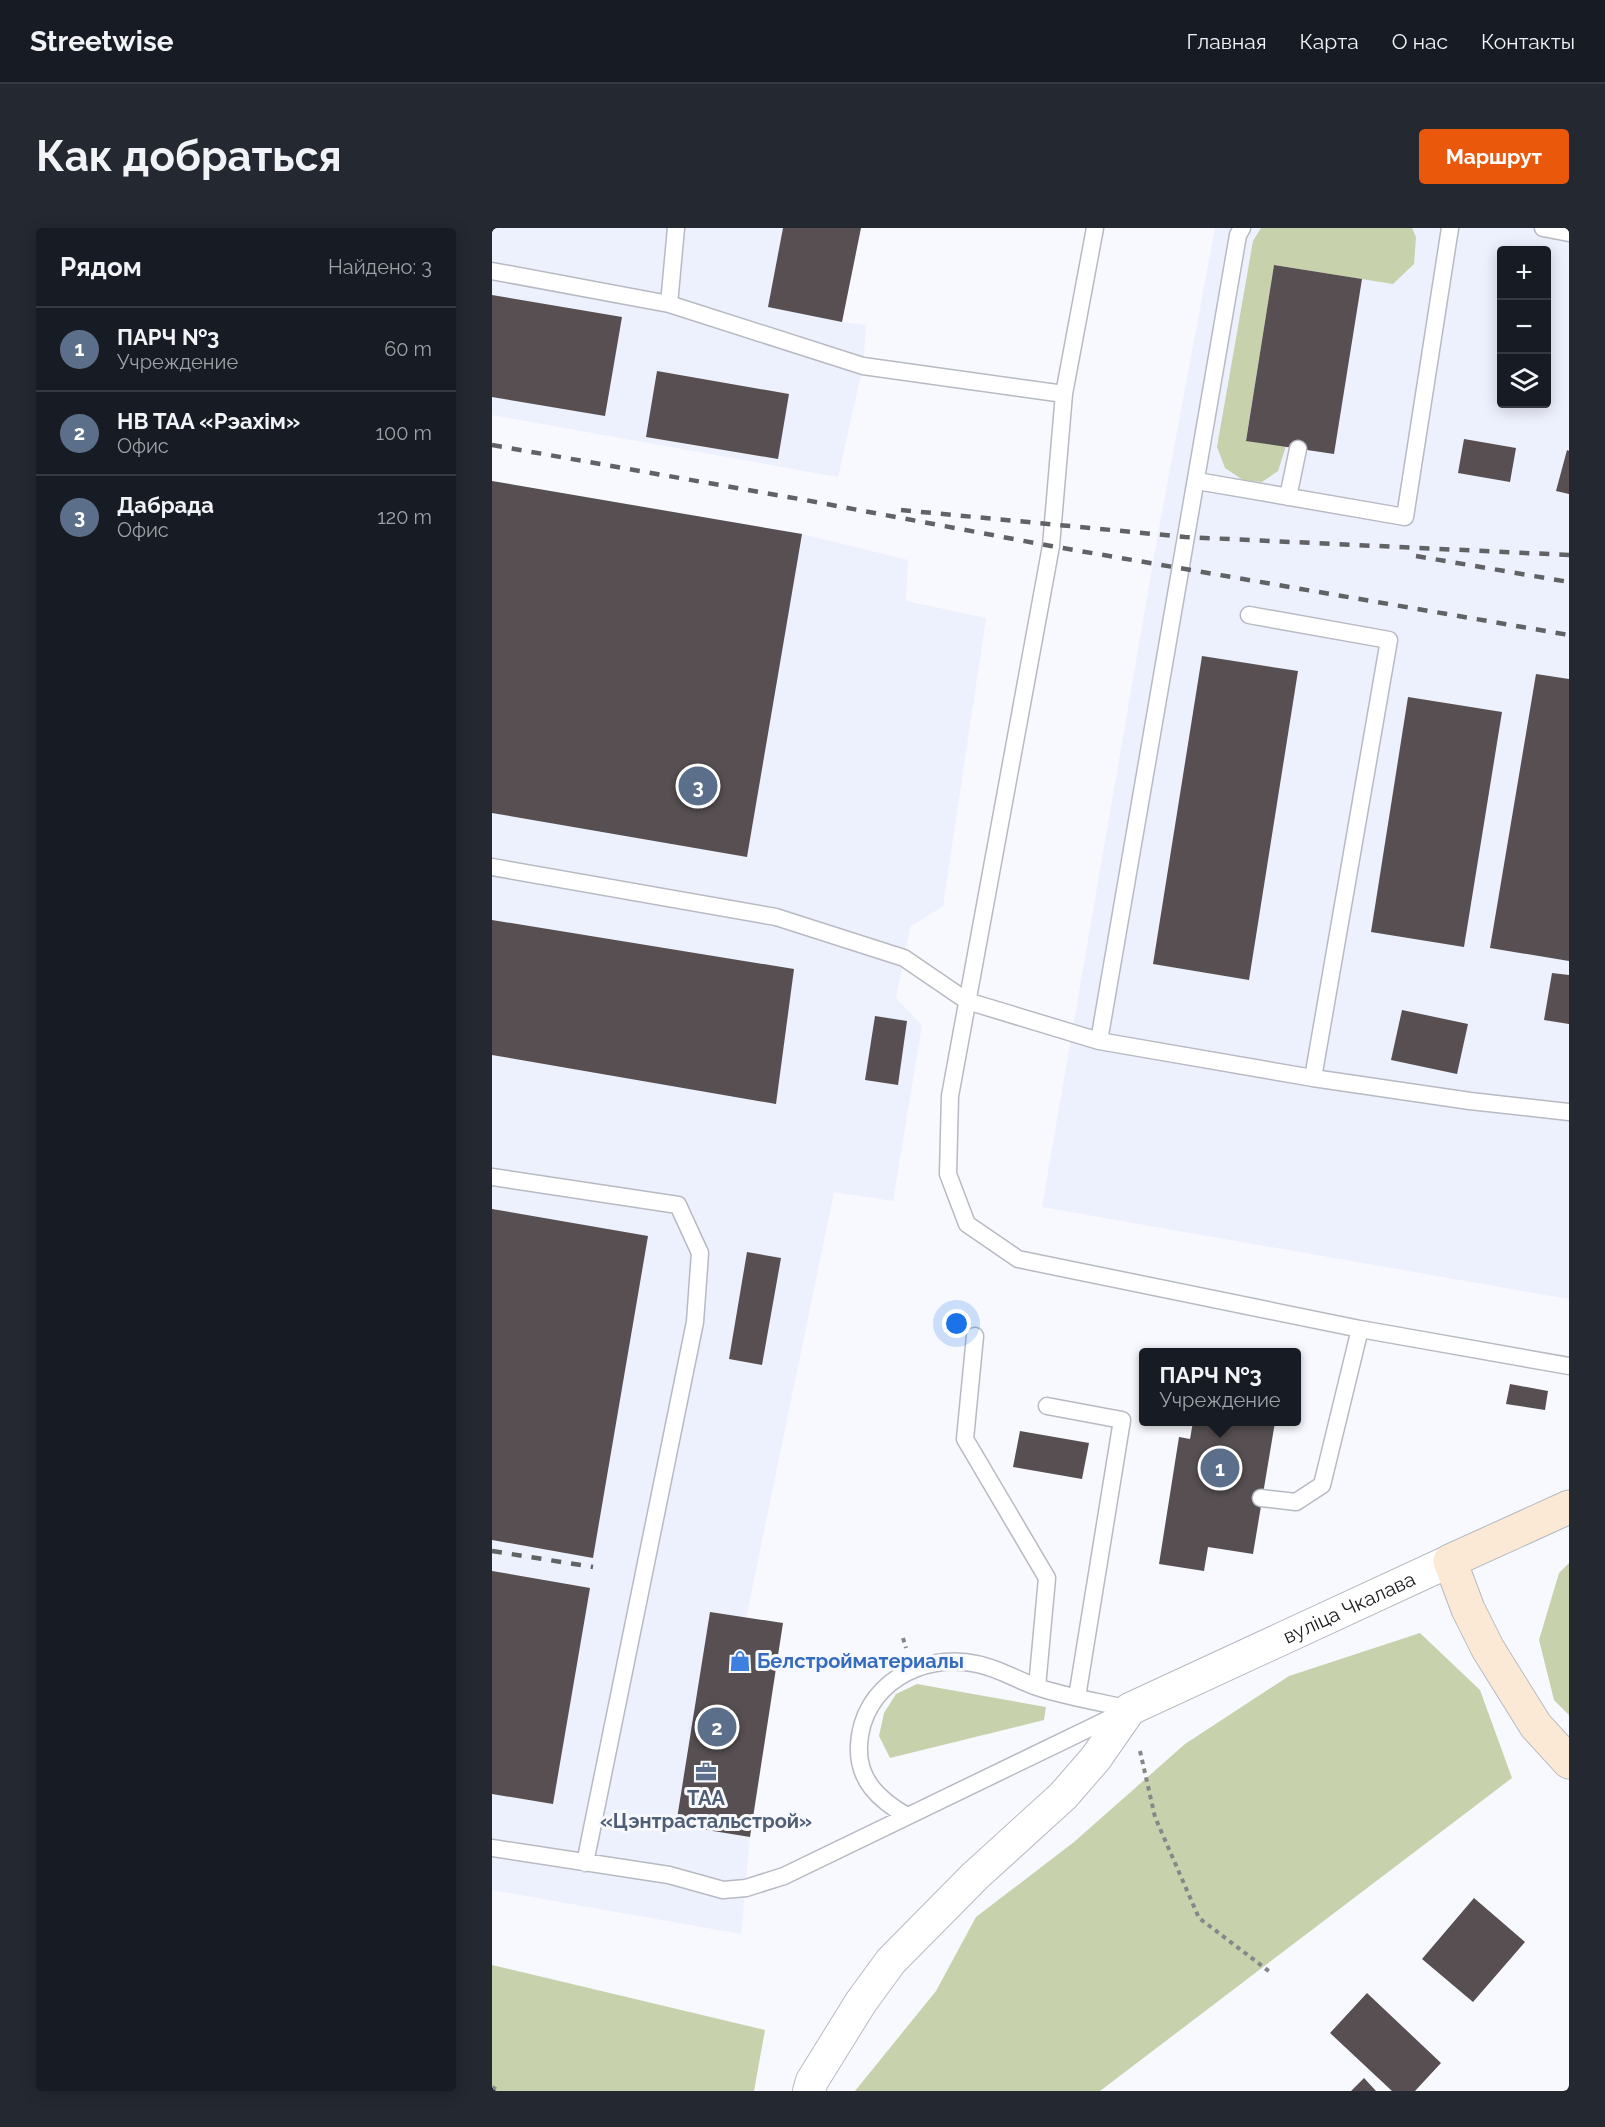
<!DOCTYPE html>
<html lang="ru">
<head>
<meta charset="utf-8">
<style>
	:root { --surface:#171b24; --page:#242831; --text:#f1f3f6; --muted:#9ea1a6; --line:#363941; --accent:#ea580c }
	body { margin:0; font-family:Raleway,sans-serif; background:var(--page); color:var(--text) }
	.controls { position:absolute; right:18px; top:18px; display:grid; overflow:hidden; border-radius:6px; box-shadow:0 3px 15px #0003 }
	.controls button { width:54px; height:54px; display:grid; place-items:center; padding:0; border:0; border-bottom:2px solid var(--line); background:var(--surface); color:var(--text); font:30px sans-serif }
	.you { position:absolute; left:465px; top:1096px; width:21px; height:21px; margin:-15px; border:4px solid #fff; border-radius:50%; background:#1a73e8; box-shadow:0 0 0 9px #1a73e833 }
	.badge { display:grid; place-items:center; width:39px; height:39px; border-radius:50%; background:var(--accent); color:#fff; font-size:20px; font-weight:700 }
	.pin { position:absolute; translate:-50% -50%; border:3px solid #fff; box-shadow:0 2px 6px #0006 }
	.popup { position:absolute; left:647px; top:1120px; width:162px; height:78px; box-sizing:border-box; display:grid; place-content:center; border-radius:6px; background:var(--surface); filter:drop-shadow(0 2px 4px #0005); font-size:20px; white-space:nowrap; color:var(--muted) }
	.popup b { font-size:22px; color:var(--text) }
	.popup::after { content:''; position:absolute; left:50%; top:100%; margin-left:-12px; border:12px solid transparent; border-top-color:var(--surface) }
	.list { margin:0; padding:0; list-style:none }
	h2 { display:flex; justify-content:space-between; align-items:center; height:78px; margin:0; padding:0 24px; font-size:26px }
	h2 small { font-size:20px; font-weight:400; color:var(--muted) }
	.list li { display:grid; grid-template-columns:39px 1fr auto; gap:18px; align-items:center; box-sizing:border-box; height:84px; padding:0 24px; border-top:2px solid var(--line) }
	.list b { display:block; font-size:22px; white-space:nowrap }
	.list p { margin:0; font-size:20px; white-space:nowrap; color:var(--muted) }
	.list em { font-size:20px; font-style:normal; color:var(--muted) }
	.icon { flex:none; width:33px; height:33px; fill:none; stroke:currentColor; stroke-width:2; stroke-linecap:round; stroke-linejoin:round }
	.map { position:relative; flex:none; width:1077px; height:1863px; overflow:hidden; border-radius:6px }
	header { display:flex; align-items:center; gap:36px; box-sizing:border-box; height:84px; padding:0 30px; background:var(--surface); border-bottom:2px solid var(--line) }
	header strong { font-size:28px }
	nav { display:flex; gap:33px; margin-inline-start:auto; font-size:21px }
	.intro { display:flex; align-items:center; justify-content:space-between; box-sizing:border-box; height:144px; padding:0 36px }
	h1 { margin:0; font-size:42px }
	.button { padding:15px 27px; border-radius:6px; background:var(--accent); color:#fff; font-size:21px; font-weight:700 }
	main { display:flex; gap:36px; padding:0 36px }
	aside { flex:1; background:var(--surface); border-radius:6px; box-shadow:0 3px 15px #0003 }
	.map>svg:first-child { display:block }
	.built { fill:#edf0fd; fill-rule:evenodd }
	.green { fill:#c7d2ad }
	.building { fill:#574f51 }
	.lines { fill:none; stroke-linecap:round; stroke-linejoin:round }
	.lane-casing { stroke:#b7bac2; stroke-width:19 }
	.street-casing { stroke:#b7bac2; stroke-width:34 }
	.secondary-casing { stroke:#b7bac2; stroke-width:35 }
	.path { stroke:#86878b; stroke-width:4; stroke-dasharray:4.5 4.5; stroke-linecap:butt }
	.lane { stroke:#fff; stroke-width:16 }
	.street { stroke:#fff; stroke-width:32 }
	.secondary { stroke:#fbe9d6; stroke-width:33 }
	.rail { stroke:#616266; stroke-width:4.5; stroke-dasharray:10 10; stroke-linecap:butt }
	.labels { text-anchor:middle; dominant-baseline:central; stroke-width:6; stroke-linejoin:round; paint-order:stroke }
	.street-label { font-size:20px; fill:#191a1d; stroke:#f7f9fe }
	.shop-label { font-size:20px; font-weight:bold; fill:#366cbe; stroke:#f7f9fe; text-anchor:start }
	.service-label { font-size:20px; font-weight:bold; fill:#4e5e75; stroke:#f7f9fe }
</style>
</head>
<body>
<header>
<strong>Streetwise</strong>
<nav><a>Главная</a><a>Карта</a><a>О нас</a><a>Контакты</a></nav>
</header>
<div class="intro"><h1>Как добраться</h1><a class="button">Маршрут</a></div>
<main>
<aside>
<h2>Рядом<small>Найдено: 3</small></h2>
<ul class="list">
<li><span class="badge" style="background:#5c6f8a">1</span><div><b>ПАРЧ №3</b><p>Учреждение</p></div><em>60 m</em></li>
<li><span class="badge" style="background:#5c6f8a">2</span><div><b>НВ ТАА «Рэахім»</b><p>Офис</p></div><em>100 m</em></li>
<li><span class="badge" style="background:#5c6f8a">3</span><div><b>Дабрада</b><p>Офис</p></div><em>120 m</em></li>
</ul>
</aside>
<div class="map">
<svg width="1077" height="1863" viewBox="0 0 1077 1863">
	<rect width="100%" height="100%" fill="#f7f9fe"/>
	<path class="built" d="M0 0H369L350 94 374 97 371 138 346 249 0 187Z
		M723 0H1077V1071L550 979 666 306ZM1010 22H1054V176H1010Z
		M0 253 310 306 416 332 414 373 494 390 451 678 418 699 404 770 430 797 401 973 342 964 254 1390 185 1597 258 1609 249 1706 0 1662Z"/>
	<path class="green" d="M769 0H920L924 9 922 36 901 56 782 37 754 212 794 218 786 243 770 254 751 252 733 240 725 219 761 13Z
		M1077 1335V1487L1062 1472 1047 1412 1067 1345Z
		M928 1405 988 1462 1020 1550 608 1863H363L444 1763 484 1689 582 1614 693 1516 797 1448Z
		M425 1456 554 1479 552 1492 398 1530 387 1508 392 1485 404 1466Z
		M0 1737 273 1802 262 1863H0Z"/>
	<path class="building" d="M291 0H369L350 94 276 79Z
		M782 37 870 51 842 226 754 213Z
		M0 67 130 89 113 188 0 169Z
		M165 143 297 166 286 231 154 209Z
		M972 211 1024 220 1018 254 966 245Z
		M1075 222 1077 223V266L1064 263Z
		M0 253 310 306 255 629 0 585Z
		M710 428 806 443 757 752 661 736Z
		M1044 446 1077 451V733L998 720Z
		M916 469 1010 484 972 719 879 704Z
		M0 692 302 741 284 876 0 827Z
		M1060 745 1077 747V796L1052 792Z
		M910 782 976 796 965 846 899 832Z
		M383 788 415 793 406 857 373 852Z
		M0 981 156 1008 101 1330 0 1312Z
		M255 1024 289 1030 270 1137 237 1131Z
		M1018 1156 1056 1163 1053 1182 1014 1176Z
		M701 1194H783L761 1326 716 1319 712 1343 667 1336 687 1209 698 1211Z
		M528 1203 597 1215 590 1251 521 1239Z
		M0 1343 98 1360 61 1576 0 1566Z
		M218 1384 291 1395 258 1609 184 1597Z
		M982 1670 1033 1714 981 1774 930 1731Z
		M875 1765 949 1835 923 1863H900L838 1805Z
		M872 1850 884 1863H859Z"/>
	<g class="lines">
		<defs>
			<path id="lane" d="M184 0 177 76 371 138 572 166
				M603 0 572 166 559 318 458 868 456 946 475 996 526 1031 868 1101 1077 1138
				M750 0 746 7 607 813 821 850 897 412 757 387
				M1051 0 1077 5
				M0 43 177 76
				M705 253 913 289 958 0
				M796 269 806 221
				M0 639 284 689 412 730 475 773 607 813
				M821 850 978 873 1077 884
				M0 949 186 977 208 1025 203 1094 93 1635
				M483 1108 473 1211 555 1350 545 1459
				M555 1178 630 1192 585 1469
				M769 1270 804 1274 830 1257 868 1101
				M415 1588C387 1572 365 1552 367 1517 370 1457 429 1424 485 1436 506 1440 525 1452 545 1459 575 1469 608 1474 638 1481
				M0 1620 177 1647 231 1662 254 1660 292 1648 629 1485"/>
			<g id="street">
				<path id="s1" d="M317 1863 320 1853 369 1774 399 1733 483 1648 571 1568 604 1530 638 1481 958 1333"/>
			</g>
			<path id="secondary" d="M1077 1279 958 1333 976 1381 996 1421 1044 1498 1077 1534"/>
		</defs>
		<use href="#lane" class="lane-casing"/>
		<use href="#street" class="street-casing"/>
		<use href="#secondary" class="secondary-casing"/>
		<path class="path" d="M411 1410 414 1420
			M648 1523 663 1589 707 1690 778 1744
			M0 1859 7 1863"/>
		<use href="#lane" class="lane"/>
		<use href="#street" class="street"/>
		<use href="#secondary" class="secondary"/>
		<path class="rail" d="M0 217 313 272 559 318 1077 407
			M409 282 693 309 1077 327
			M924 328 1077 354
			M0 1323 101 1339"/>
	</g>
	<defs>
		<symbol id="shop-bare" viewBox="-9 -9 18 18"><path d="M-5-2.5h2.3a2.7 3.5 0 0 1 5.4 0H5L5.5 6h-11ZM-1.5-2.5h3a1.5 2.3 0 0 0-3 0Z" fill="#3f7fe0" stroke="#f7f9fe" stroke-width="2.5" paint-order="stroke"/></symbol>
		<symbol id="office-bare" viewBox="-9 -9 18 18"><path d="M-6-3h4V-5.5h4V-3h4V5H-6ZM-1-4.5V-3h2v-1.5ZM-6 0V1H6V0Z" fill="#5c6f8a" stroke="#f7f9fe" stroke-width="2.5" paint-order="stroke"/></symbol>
	</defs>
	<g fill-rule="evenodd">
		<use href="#shop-bare" x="233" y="1418" width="30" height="30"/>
		<use href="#office-bare" x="199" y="1529" width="30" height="30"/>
	</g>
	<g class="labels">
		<g class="street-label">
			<text stroke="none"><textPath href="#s1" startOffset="744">вуліца Чкалава</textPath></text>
		</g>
		<g class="shop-label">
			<text x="265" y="1433">Белстройматериалы</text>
		</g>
		<g class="service-label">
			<text x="214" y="1570">ТАА<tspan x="214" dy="23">«Цэнтрастальстрой»</tspan></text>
		</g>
	</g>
</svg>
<div class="controls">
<button>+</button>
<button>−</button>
<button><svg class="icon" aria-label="layers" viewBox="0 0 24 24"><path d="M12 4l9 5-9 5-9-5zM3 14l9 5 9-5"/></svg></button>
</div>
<div class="you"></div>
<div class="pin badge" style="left:728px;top:1240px;background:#5c6f8a">1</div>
<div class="popup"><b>ПАРЧ №3</b>Учреждение</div>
<div class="pin badge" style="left:225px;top:1499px;background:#5c6f8a">2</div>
<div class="pin badge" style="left:206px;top:558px;background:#5c6f8a">3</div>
</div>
</main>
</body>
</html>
